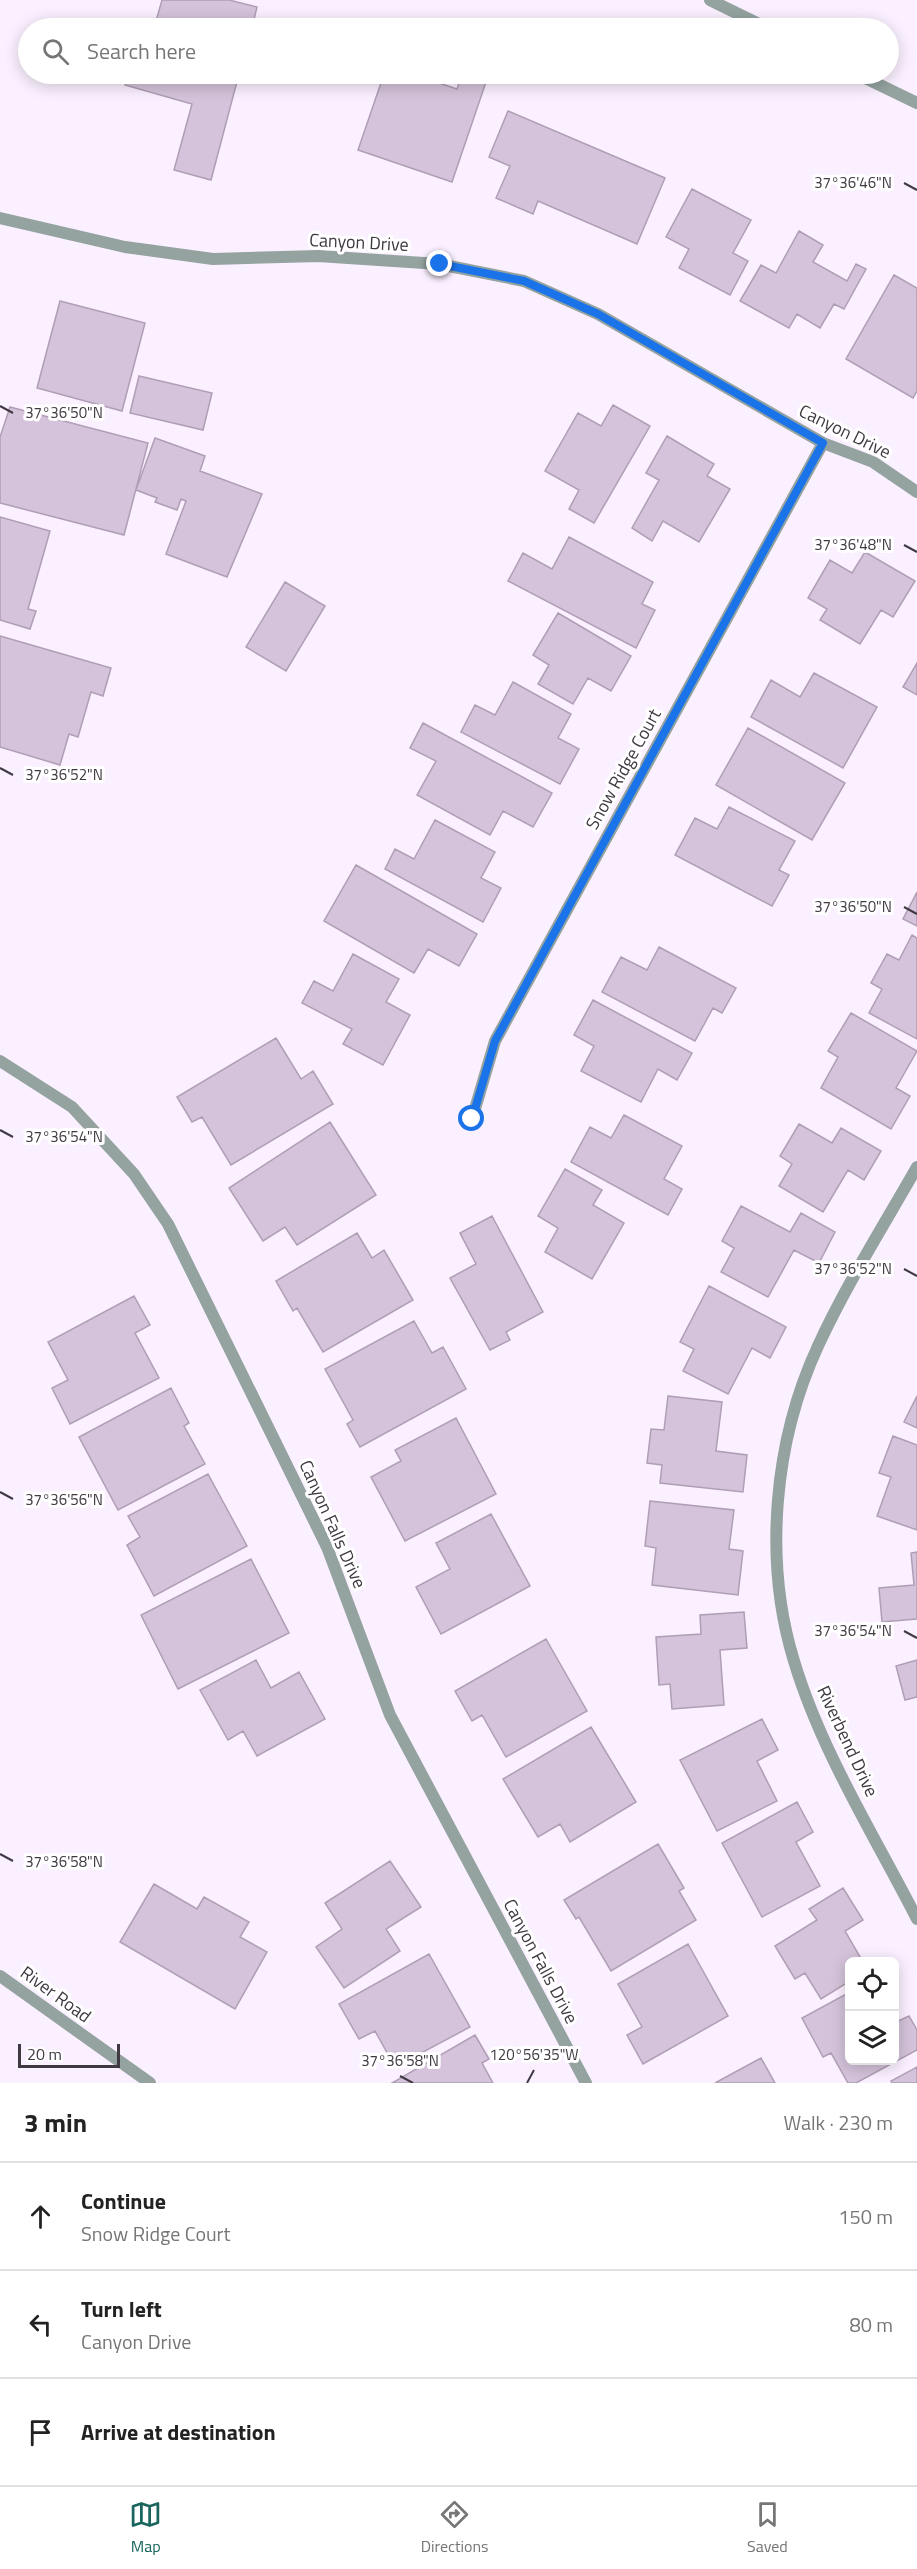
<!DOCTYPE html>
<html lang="en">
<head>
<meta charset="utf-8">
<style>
	:root { --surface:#fff; --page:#f6f6f6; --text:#222; --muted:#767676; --line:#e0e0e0; --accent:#1a655d }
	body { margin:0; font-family:"Titillium Web",sans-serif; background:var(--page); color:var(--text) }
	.controls { position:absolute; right:18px; bottom:18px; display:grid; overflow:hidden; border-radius:9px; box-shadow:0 3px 15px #0003 }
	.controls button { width:54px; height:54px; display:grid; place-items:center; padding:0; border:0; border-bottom:2px solid var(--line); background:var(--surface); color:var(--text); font:30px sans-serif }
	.scale { position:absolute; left:18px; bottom:15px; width:102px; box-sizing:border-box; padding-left:6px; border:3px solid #403942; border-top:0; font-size:16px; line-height:21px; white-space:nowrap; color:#403942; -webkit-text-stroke:4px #fff; paint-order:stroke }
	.stop { position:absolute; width:18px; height:18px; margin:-14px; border:4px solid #1a73e8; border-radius:50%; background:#fff }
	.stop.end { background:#1a73e8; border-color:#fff; box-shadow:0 2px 6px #0008 }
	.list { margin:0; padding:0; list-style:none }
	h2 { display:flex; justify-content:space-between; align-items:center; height:78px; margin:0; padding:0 24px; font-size:26px }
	h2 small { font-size:20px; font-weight:400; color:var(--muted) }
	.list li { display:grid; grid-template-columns:39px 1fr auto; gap:18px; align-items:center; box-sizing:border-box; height:108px; padding:0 24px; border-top:2px solid var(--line) }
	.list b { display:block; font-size:22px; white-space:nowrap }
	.list p { margin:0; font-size:20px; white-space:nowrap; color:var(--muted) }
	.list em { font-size:20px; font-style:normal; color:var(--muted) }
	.icon { flex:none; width:33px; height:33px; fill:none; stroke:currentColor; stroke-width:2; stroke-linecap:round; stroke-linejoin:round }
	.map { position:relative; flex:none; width:917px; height:2083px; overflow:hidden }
	.search { position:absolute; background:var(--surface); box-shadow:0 3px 15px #0003; left:18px; right:18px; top:18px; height:66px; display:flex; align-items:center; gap:15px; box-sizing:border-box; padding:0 21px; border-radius:33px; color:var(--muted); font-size:22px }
	.sheet { height:402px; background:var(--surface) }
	nav { display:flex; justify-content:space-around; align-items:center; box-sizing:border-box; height:84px; border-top:2px solid var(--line); background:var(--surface); font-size:16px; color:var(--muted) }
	nav a { display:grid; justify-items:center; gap:3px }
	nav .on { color:var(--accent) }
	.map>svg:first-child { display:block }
	.building { fill:#d4c3da; stroke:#af9eb5; stroke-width:1.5 }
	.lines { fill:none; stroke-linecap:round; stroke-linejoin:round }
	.minor { stroke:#94a2a0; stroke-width:12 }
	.route { stroke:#1a73e8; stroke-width:8 }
	.ticks { fill:none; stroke:#403942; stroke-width:2 }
	.labels { text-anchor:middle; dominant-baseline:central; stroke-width:6; stroke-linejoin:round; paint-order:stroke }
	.street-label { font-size:18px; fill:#403942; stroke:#fff }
	.ticks-label { font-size:15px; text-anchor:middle; fill:#403942; stroke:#fff; stroke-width:6; stroke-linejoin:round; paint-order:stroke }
</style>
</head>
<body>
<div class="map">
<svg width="917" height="2083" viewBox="0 0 917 2083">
	<rect width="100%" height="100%" fill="#fbf0ff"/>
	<path class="building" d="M162 0H229L257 7 252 28H154Z
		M129 74H239L211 180 174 170 192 104 125 85Z
		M384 74H412L457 89 462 74 487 79 452 182 358 150Z
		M508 111 665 178 637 244 538 201 533 214 496 198 510 166 489 157Z
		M692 189 751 220 733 253 748 261 730 295 679 268 689 249 666 237Z
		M799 231 823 245 813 262 847 281 856 264 866 269 844 309 834 304 820 328 797 314 789 328 740 301 761 265 776 273Z
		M894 275 917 288V391L913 398 846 359Z
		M60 301 145 323 122 411 37 388Z
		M139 376 212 393 203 430 130 413Z
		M613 405 650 426 594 523 569 509 579 490 545 471 578 413 601 426Z
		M10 407 148 443 124 535 0 503V437Z
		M667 436 714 464 707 476 730 489 699 542 663 521 652 541 632 528 659 480 646 473Z
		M155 438 205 456 200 471 262 494 227 577 166 554 186 501 181 499 177 510 155 502 157 498 136 490Z
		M0 517 50 531 28 609 36 611 30 629 0 620Z
		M569 537 653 582 642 604 655 610 636 648 508 581 523 553 552 569Z
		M865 552 915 581 893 617 881 610 860 644 820 620 827 609 808 598 830 560 852 573Z
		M285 582 325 606 286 671 246 647Z
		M558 613 631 656 611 691 588 678 573 704 538 684 549 665 533 655Z
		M0 636 111 668 103 696 91 692 78 737 69 734 60 765 0 747Z
		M917 663V695L903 687Z
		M814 673 877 707 843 768 751 717 771 680 800 697Z
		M513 682 571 714 558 738 579 749 560 784 461 732 475 705 495 715Z
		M423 723 552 793 533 827 503 811 490 835 417 795 436 761 410 748Z
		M748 728 845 783 812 840 716 785Z
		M729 807 795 841 779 870 789 875 772 906 675 855 695 818 717 829Z
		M435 820 495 852 481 878 501 888 483 922 385 869 395 849 414 859Z
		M356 865 477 934 459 966 428 949 414 973 324 921Z
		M917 892V926L903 919Z
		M912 935 917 938V1039L869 1013 882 989 871 983 887 954 899 960Z
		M659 947 736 988 722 1013 713 1008 695 1041 602 992 621 957 647 970Z
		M353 954 399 979 386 1002 410 1015 383 1065 343 1044 352 1029 302 1003 314 981 333 991Z
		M593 1000 692 1053 677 1080 658 1069 641 1102 581 1071 594 1046 574 1035Z
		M851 1013 917 1051 896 1088 910 1096 891 1129 821 1088 838 1057 828 1051Z
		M276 1038 301 1079 313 1071 333 1104 231 1165 202 1117 192 1122 177 1097Z
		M624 1115 682 1146 664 1179 682 1189 668 1215 571 1162 590 1127 611 1138Z
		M330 1122 376 1195 297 1245 285 1227 263 1241 229 1188Z
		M799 1124 832 1143 841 1128 881 1151 864 1180 848 1170 823 1212 779 1186 792 1164 780 1156Z
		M565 1169 602 1190 593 1205 624 1223 592 1279 545 1252 558 1228 538 1216Z
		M741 1206 790 1232 801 1213 835 1232 819 1263 794 1250 768 1297 721 1272 734 1248 722 1241Z
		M492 1216 543 1312 506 1332 510 1340 490 1350 450 1278 476 1264 460 1233Z
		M357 1233 372 1258 384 1250 413 1300 323 1352 297 1308 293 1311 276 1281Z
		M709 1286 786 1327 770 1358 752 1348 728 1394 683 1371 694 1349 680 1342Z
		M134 1296 150 1325 135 1333 159 1378 70 1424 52 1388 68 1380 48 1342Z
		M414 1321 432 1353 443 1347 466 1389 360 1447 347 1424 353 1420 325 1369Z
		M171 1388 189 1423 184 1426 205 1464 118 1510 79 1437Z
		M668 1396 722 1402 716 1451 747 1455 743 1492 660 1483 662 1465 647 1463 651 1429 664 1430Z
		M917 1396V1428L904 1422Z
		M456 1418 496 1494 405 1541 371 1477 401 1461 395 1450Z
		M893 1436 917 1445V1530L877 1516 891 1477 879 1473Z
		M208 1474 247 1546 154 1596 127 1545 140 1537 128 1516Z
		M650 1501 734 1510 729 1549 743 1551 738 1595 652 1585 656 1548 645 1546Z
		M491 1514 530 1586 441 1634 416 1587 450 1569 436 1543Z
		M917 1552V1619L882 1622 879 1588 914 1585 911 1553Z
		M251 1559 289 1633 178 1689 141 1615Z
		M744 1612 747 1648 720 1650 724 1705 672 1709 670 1684 659 1685 656 1637 701 1634 700 1615Z
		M546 1639 587 1711 506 1757 482 1715 472 1721 455 1691Z
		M256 1660 271 1688 299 1672 325 1719 257 1756 243 1731 228 1740 200 1690Z
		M917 1660V1697L905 1700 896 1666Z
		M762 1719 778 1750 757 1761 777 1801 717 1831 680 1760Z
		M591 1727 636 1802 570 1842 560 1824 538 1837 503 1779Z
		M797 1802 813 1832 796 1842 820 1886 762 1917 722 1843Z
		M658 1844 684 1888 679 1891 696 1920 611 1971 579 1917 576 1919 564 1900Z
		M390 1861 421 1907 386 1929 400 1951 344 1988 316 1947 342 1929 325 1903Z
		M154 1884 197 1909 204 1897 249 1922 240 1937 267 1952 235 2009 120 1942Z
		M843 1888 863 1920 845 1931 863 1962H850V1981L821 1999 805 1973 795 1979 775 1946 817 1920 809 1909Z
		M688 1944 728 2016 643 2064 627 2035 642 2027 618 1984Z
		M429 1954 470 2027 395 2067 375 2031 359 2039 339 2004Z
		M850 1992V2060H894V2023L909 2016 917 2030V2050L856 2083H848L831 2053 823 2057 802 2018Z
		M475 2035 489 2059 482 2063 493 2083H392Z
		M761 2058 775 2083H715Z
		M917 2067V2083H892L891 2081Z"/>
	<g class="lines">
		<path class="minor" d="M710 0 767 28
			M857 74 917 103
			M0 218 125 247 213 259 318 256 439 264 524 281 598 314 823 443 873 462 917 492
			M0 1061 72 1107 134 1174 168 1224 327 1547 390 1715 586 2083
			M472 1119 495 1041 823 443
			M917 1167C884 1225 846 1285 818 1346 774 1441 763 1560 794 1661 821 1751 874 1835 917 1919
			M0 1976 150 2083"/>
	</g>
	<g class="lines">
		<path class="route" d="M440 264 524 281 598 314 823 443 495 1041 472 1119"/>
	</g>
	<path class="ticks" d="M904 183 917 190M0 406 13 413M904 545 917 552M0 768 13 775M904 907 917 914M0 1130 13 1137M904 1269 917 1276M0 1492 13 1499M904 1631 917 1638M0 1854 13 1861M400 2076 413 2083M527 2083 534 2070"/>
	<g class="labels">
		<g class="street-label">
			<text transform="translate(359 242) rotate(3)">Canyon Drive</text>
			<text transform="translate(845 431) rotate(26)">Canyon Drive</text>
			<text transform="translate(623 769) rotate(-61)">Snow Ridge Court</text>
			<text transform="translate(333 1524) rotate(66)">Canyon Falls Drive</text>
			<text transform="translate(848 1741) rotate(65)">Riverbend Drive</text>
			<text transform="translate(541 1961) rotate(62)">Canyon Falls Drive</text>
			<text transform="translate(56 1994) rotate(36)">River Road</text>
		</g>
	</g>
	<g class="ticks-label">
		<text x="853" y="188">37°36'46"N</text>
		<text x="64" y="418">37°36'50"N</text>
		<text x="853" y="550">37°36'48"N</text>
		<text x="64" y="780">37°36'52"N</text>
		<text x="853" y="912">37°36'50"N</text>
		<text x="64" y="1142">37°36'54"N</text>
		<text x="853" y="1274">37°36'52"N</text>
		<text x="64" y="1505">37°36'56"N</text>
		<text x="853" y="1636">37°36'54"N</text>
		<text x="64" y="1867">37°36'58"N</text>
		<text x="534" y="2060">120°56'35"W</text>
		<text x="400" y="2066">37°36'58"N</text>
	</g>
</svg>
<div class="controls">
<button><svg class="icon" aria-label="locate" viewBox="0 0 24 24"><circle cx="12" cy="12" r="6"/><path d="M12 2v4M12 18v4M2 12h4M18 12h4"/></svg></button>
<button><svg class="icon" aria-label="layers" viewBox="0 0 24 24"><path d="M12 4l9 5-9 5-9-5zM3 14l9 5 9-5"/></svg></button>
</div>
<div class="scale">20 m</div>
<div class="stop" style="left:472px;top:1119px"></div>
<div class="stop end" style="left:440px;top:264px"></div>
<div class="search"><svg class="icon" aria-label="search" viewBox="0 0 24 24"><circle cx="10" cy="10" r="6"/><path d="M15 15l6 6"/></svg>Search here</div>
</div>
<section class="sheet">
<h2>3 min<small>Walk · 230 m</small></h2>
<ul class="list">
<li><svg class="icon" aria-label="ahead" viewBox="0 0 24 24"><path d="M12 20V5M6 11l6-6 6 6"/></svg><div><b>Continue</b><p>Snow Ridge Court</p></div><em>150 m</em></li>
<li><svg class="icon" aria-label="left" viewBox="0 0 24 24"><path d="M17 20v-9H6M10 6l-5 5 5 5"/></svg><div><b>Turn left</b><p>Canyon Drive</p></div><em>80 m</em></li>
<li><svg class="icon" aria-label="arrive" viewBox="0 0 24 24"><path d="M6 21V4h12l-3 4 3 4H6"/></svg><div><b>Arrive at destination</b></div></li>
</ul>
</section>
<nav>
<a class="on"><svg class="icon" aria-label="map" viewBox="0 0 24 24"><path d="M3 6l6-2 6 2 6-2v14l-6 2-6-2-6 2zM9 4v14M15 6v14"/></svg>Map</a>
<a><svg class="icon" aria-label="directions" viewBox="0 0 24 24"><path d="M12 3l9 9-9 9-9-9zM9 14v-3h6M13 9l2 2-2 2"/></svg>Directions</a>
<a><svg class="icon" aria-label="saved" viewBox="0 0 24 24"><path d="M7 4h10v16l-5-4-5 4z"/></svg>Saved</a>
</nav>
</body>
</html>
